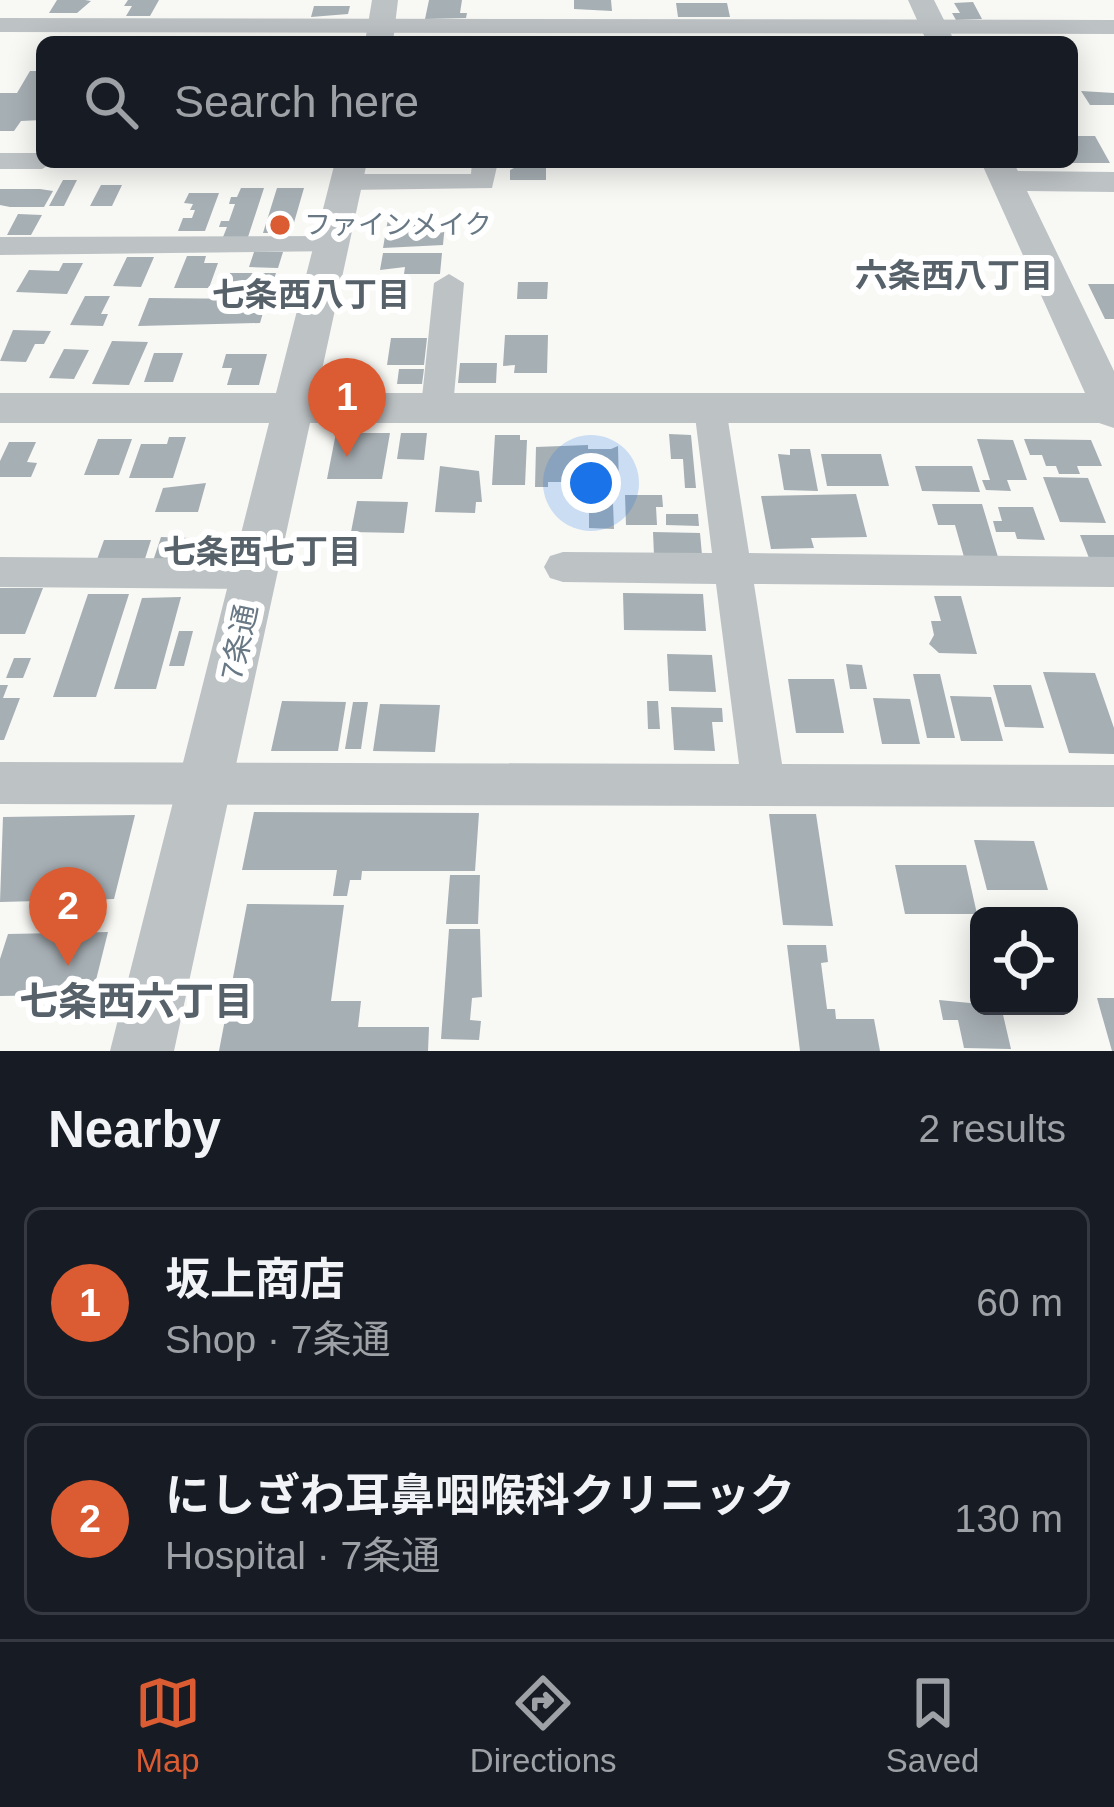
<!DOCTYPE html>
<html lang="en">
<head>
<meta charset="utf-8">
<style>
	:root { --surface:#171b24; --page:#242831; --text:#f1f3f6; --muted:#9ea1a6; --line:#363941; --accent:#db5c32 }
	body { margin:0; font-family:Arial,"Noto Sans JP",sans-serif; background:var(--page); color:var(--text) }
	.controls { position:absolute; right:36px; bottom:36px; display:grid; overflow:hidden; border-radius:18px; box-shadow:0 6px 30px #0003 }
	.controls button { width:108px; height:108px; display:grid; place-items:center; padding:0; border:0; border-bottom:3px solid var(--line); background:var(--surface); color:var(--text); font:60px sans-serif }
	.you { position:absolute; left:591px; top:483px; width:42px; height:42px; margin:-30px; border:9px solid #fff; border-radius:50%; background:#1a73e8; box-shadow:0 0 0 18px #1a73e833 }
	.badge { display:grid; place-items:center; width:78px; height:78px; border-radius:50%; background:var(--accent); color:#fff; font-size:39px; font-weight:700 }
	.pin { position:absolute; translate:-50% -99px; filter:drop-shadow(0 3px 6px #0008) }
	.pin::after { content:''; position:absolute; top:63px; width:42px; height:36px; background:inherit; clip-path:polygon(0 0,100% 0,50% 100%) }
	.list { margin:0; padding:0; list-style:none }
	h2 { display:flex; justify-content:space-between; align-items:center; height:156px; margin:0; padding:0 48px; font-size:51px }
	h2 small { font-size:39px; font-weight:400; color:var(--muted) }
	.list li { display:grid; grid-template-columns:78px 1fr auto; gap:36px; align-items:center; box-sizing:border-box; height:192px; margin:0 24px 24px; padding:0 24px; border:3px solid var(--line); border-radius:18px }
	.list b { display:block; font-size:45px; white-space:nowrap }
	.list p { margin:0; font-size:39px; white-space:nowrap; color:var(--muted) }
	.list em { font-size:39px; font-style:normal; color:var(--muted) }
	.icon { flex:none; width:66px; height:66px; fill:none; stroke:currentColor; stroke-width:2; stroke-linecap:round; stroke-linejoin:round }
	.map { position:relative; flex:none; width:1114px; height:1051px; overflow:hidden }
	.search { position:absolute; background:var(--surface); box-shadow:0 6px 30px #0003; left:36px; right:36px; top:36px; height:132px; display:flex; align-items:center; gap:30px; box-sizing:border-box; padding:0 42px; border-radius:18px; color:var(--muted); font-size:45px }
	.sheet { height:588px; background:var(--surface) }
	nav { display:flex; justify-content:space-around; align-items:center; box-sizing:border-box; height:168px; border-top:3px solid var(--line); background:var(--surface); font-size:33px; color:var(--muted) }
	nav a { display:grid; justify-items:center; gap:6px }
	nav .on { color:var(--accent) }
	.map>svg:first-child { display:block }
	.building { fill:#a6afb4 }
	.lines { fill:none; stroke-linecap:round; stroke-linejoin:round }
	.minor { fill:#bdc2c5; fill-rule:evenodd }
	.tertiary { fill:#bdc2c5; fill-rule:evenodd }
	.poi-dot { fill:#db5c32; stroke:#fff; stroke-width:4.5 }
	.labels { text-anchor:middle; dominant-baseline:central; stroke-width:12; stroke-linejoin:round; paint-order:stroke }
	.far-poi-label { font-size:27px; fill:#687885; stroke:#fff; text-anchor:start }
	.street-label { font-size:30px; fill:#687885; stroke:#fff }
	.neighbourhood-label { font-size:33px; font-weight:bold; fill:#56616a; stroke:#fff }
	.near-neighbourhood-label { font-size:39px; font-weight:bold; fill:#56616a; stroke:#fff }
</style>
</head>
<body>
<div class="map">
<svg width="1114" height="1051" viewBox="0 0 1114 1051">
	<rect width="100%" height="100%" fill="#f8f8f5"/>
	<path class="building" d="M57 0H85L91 1 77 13H49Z
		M128 0H159L150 16H126L132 6H124Z
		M429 0H462L460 13H467L466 18 425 19Z
		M574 0H611L612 11 574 9Z
		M973 2 982 19 956 20 952 13H960L954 3Z
		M676 3H727L730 17H678Z
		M314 6H350L348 14 311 17Z
		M30 71H42V120L21 121 14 131H0V93H17Z
		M1081 91 1114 93V105H1090Z
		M1072 136H1095L1110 163H1072Z
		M518 166H546V180H510V170Z
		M63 180H77L64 206H49Z
		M101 185H122L112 206H90Z
		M241 188H264L248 237H223L227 227H219L221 221H229L235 204H229L231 197H237Z
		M277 188H304L291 233H263Z
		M0 189H40L53 191 44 207H10L0 205Z
		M189 193H219L205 231H178L183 218H192L195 210H190L193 204 184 203Z
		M18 214 42 215 31 235H7Z
		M426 218 425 222 445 223 443 245 383 248 388 219Z
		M254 252H283L278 268 249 267Z
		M383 253H442L440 274H404L405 267 380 270Z
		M187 256H206L204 263H218L209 288H174Z
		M127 257H154L141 287 113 286Z
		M63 263H83L67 294 16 292 29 270 59 271Z
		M230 273H276L270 292H224Z
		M518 282H548L547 299H517Z
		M1088 284H1114V319H1105Z
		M85 296H110L101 314H108L103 326 70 325Z
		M149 298 267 299 260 323 138 326Z
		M13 330 51 331 44 344H35L26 362 0 361Z
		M505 335H548L547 373H514L515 365 503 366Z
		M391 338H427L424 365H387Z
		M112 341 148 342 129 385 92 384Z
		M64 349 89 350 74 379 49 378Z
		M154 353H183L173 382H144Z
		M226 354H267L259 385H227L232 368H222Z
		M460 363H497L496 383H458Z
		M399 369H424L422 384H397Z
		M336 433H390L382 479H327Z
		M401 433H427L424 460 397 459Z
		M669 434 691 435 696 488H685L683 459H671Z
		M495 435H520V440H527L525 485H492Z
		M169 437H186L173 478H129L141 444H167Z
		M98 439H132L119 475H84Z
		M977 439 1013 440 1027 480H1007L1011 491 986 490 982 480H990Z
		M1024 439 1091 440 1102 466H1077L1080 474H1059L1056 466H1046L1042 455H1030Z
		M9 442H36L27 462 37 463 31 477H0V461Z
		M588 445V449H611L618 446 619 488H603V482H548V487H535L536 447Z
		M790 449H810L818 491 784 490 778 454 790 455Z
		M821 454H881L889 486H827Z
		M440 466 479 471 482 502H476L475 513 435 512Z
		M915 466H972L980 492 922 491Z
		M1043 477 1088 478 1106 523 1060 522Z
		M206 483 198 512H155L163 488Z
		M856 494 867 537 811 538 814 548 771 549 761 496Z
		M625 495H662L663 507H656L657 525H626Z
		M357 501 408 502 404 533 351 532Z
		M589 503H613L614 529 589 528Z
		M932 504H982L998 557H964L955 525H938Z
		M998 507H1033L1045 540 1017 539 1015 532H996L993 521H1002Z
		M666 514H698L699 526 666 525Z
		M653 532 700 533 702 555H654Z
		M1080 535H1114V559L1089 558Z
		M161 537 218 539 210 567H151Z
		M104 540H151L143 565H95Z
		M0 588H43L25 634H0Z
		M623 593 703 594 706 631 624 630Z
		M88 594H129L96 697H53Z
		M934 596H961L977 654 939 653 929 644 934 635 931 621H941Z
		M181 597 156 689H114L142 598Z
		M179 631H193L184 666H169Z
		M667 654 712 655 716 692 669 691Z
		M14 658H31L23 678H6Z
		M846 664 862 665 867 689H850Z
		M1043 672 1095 673 1114 728V754L1069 753Z
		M913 674H940L955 738H927Z
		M788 679H834L844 733H796Z
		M0 685H8L3 698H20L4 740H0Z
		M993 685H1031L1044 728 1005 727Z
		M950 696 991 697 1003 741H961Z
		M873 698 910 699 920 744H882Z
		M282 701 346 702 338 751H271Z
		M647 701H658L660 729H648Z
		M353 702H368L361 749H345Z
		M380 704 440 705 435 752 373 751Z
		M671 707 722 708 723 722H712L715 751 674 750Z
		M254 812 479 813 475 871H362L361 880H350L347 896H333L337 870H242Z
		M769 814H816L833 926 783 925Z
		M135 815 114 899 0 902 3 817Z
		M974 840 1034 841 1048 890H987Z
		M895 865H966L977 914H905Z
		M450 875H480L478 924H446Z
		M247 904 344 905 331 1001H361L358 1027H429L428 1051H219Z
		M449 929H480L482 997 472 998 470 1020 481 1021 479 1040 441 1039Z
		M108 932 87 1016 53 1017 58 995 0 996V959L8 934Z
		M787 945H826L828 962 821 963 827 1009H835L836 1019H874L880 1051H800Z
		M1097 998H1114V1051H1112Z
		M939 1000 1001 1006 1011 1049 964 1048 958 1020H943Z"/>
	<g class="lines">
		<path class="minor" d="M0 18 1114 20V34L0 32Z
			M0 153H42V162H54L42 169H0Z
			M472 162H498L492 188 346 190 333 182 346 174H471Z
			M331 236 341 239 345 245 341 251 0 255V237Z
			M449 274 464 283 453 407 449 415H425L421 407 434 283Z
			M710 396 722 400 726 408 749 553 1114 557V587L754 584 782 764 1114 765V807L0 804V762L739 764 716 584 563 582 550 578 544 567 550 556 563 552 712 553 694 408 698 400Z
			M0 557 254 559 267 563 273 574 267 585 254 589 0 587Z"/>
		<path class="tertiary" d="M372 0H398L393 42H365Z
			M908 0H934L955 42H927Z
			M335 162H367L317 393H1085L981 162H1013L1018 171 1114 172V192L1027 191 1114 371V428L1099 423H310L174 1051H110L269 423H0V393H276Z"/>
	</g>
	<circle class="poi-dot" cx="280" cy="225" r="12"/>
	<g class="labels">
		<g class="far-poi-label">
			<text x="304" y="225">ファインメイク</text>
		</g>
		<g class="street-label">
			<text transform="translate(239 642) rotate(-78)">7条通</text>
		</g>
		<g class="neighbourhood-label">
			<text x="954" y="275">六条西八丁目</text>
			<text x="311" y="294">七条西八丁目</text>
			<text x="262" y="551">七条西七丁目</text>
		</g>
		<g class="near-neighbourhood-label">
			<text x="136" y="1001">七条西六丁目</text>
		</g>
	</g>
</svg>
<div class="controls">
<button><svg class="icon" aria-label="locate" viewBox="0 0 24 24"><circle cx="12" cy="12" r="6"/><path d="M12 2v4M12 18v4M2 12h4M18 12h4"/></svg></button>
</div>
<div class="you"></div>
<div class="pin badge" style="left:347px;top:457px">1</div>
<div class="pin badge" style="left:68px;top:966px">2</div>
<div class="search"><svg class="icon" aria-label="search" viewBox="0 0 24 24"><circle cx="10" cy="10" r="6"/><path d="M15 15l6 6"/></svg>Search here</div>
</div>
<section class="sheet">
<h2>Nearby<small>2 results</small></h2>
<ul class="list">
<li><span class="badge">1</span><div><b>坂上商店</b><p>Shop · 7条通</p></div><em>60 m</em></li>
<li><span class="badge">2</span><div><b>にしざわ耳鼻咽喉科クリニック</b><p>Hospital · 7条通</p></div><em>130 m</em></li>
</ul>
</section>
<nav>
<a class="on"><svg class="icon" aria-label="map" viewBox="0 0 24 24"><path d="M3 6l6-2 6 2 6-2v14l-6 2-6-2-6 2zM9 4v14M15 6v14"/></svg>Map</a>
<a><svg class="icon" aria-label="directions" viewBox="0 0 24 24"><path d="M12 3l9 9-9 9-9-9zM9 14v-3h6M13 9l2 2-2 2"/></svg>Directions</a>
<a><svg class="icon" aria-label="saved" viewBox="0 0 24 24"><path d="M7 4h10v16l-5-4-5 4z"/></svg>Saved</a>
</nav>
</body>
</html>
